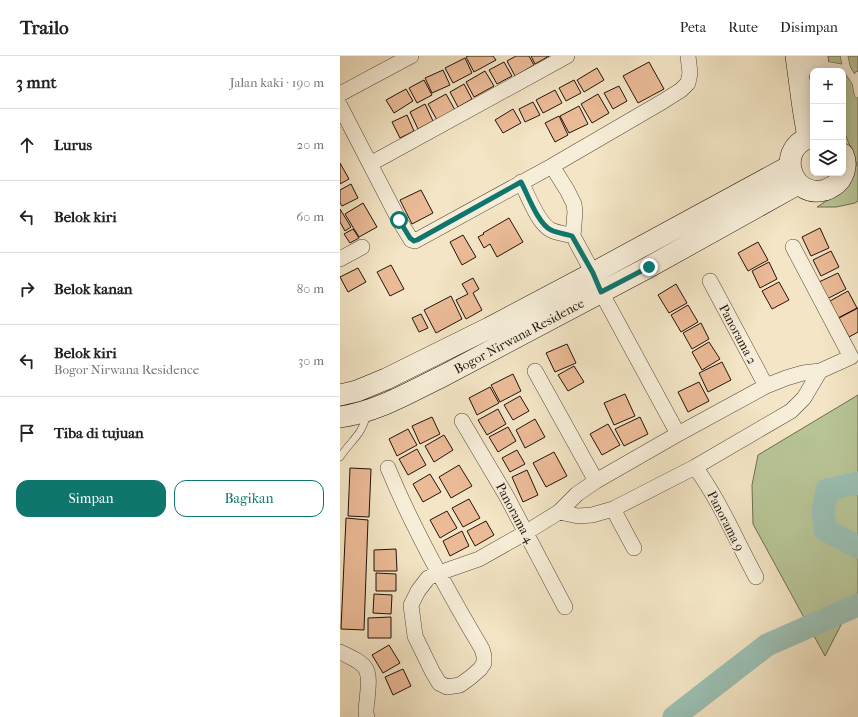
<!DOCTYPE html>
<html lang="id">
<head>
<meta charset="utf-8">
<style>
	:root { --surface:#fff; --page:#f2f2f2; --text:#222; --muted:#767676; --line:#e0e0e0; --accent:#0f766e }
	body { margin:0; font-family:"IM FELL French Canon",serif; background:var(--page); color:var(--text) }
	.controls { position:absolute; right:12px; top:12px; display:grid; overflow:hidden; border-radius:8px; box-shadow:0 2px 10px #0003 }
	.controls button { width:36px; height:36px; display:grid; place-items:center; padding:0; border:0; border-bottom:1px solid var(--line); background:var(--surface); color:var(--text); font:20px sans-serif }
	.stop { position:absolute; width:12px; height:12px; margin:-9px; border:3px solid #0f766e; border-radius:50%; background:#fff }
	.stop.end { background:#0f766e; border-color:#fff; box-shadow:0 1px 4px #0008 }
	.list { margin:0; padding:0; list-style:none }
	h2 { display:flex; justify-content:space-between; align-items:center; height:52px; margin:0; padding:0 16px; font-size:17px }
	h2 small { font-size:13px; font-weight:400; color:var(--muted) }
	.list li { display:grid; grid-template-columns:26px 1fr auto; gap:12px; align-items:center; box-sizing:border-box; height:72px; padding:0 16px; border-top:1px solid var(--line) }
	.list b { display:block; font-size:15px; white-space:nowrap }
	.list p { margin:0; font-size:13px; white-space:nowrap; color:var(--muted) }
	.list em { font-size:13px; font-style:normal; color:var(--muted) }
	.actions { display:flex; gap:8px; padding:12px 16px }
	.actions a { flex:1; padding:9px 0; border:1px solid var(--accent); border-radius:12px; text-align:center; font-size:14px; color:var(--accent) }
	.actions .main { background:var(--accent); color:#fff }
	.icon { flex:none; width:22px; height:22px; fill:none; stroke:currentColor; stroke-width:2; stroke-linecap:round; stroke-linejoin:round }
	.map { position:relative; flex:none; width:518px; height:661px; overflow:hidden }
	header { display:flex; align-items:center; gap:24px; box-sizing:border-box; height:56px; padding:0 20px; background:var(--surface); border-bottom:1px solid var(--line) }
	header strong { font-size:19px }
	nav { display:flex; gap:22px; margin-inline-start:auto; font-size:14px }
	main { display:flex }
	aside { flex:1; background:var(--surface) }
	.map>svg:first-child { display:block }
	.green { fill:#b8c597; stroke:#6e6c50 }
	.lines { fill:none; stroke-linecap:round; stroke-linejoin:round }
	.river { stroke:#9bbfb3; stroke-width:23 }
	.building { fill:#ebbb97; stroke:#23130a }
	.lane-casing { stroke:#574839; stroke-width:8 }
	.street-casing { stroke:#574839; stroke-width:16 }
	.secondary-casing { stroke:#23130a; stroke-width:22 }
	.lane { stroke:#f7eed9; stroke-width:7 }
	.street { stroke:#f7eed9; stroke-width:15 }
	.secondary { stroke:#f7eed9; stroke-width:21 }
	.route { stroke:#0f766e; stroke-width:5 }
	.labels { text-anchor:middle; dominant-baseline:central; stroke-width:3; stroke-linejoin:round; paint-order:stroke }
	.street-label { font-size:13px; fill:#23130a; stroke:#f7eed9 }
</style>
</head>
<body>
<header>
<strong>Trailo</strong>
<nav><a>Peta</a><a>Rute</a><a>Disimpan</a></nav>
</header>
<main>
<aside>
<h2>3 mnt<small>Jalan kaki · 190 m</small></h2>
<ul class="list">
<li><svg class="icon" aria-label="ahead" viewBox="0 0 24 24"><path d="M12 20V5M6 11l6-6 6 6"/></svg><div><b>Lurus</b></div><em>20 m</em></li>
<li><svg class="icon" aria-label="left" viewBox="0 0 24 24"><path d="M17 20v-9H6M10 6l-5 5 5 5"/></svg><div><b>Belok kiri</b></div><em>60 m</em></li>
<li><svg class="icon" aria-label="right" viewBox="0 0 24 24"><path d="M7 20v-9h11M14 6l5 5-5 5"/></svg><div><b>Belok kanan</b></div><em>80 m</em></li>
<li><svg class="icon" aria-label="left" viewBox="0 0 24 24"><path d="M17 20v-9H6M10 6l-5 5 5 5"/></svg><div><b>Belok kiri</b><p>Bogor Nirwana Residence</p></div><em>30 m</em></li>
<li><svg class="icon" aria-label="arrive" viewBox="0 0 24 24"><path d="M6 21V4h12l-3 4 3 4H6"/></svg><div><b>Tiba di tujuan</b></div></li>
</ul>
<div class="actions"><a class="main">Simpan</a><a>Bagikan</a></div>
</aside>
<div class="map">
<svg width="518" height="661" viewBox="0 0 518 661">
	<rect width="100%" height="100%" fill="#f3e5c5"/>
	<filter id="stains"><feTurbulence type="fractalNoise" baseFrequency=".005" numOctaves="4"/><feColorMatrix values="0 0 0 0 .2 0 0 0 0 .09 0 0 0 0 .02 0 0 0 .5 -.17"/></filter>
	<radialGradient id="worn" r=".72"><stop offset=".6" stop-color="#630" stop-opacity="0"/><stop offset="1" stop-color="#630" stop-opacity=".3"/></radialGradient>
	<path class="green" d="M485 0H518V145L515 147 496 151H477L494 140 509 126 517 108 503 73V15H485Z
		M518 339V536L485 600 413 468 412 429 418 399Z"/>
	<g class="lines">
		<path class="river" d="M518 427 487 434 483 456 485 474 518 491
			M334 661 427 589 518 549"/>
	</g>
	<path class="building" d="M128 0H153L156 4 134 16 126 1Z
		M176 0H189L194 9 175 20 167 5Z
		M191 0H209L195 8Z
		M125 2 132 17 113 27 105 12Z
		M164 6 172 20 157 28 149 14Z
		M309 6 324 33 298 47 283 20Z
		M257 12 264 24 244 36 237 24Z
		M103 14 110 29 92 37 85 22Z
		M145 15 154 30 134 41 126 26Z
		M84 24 92 39 77 47 69 32Z
		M234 24 241 37 226 45 219 32Z
		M124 28 132 43 118 51 110 36Z
		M279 30 287 45 273 53 264 37Z
		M66 33 73 45 54 57 46 44Z
		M215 34 222 47 203 57 196 44Z
		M106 38 115 54 97 64 88 48Z
		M258 38 269 57 252 67 241 48Z
		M193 46 200 59 185 66 179 53Z
		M85 48 93 65 78 73 70 56Z
		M239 50 248 68 229 77 220 60Z
		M173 53 181 67 163 77 155 64Z
		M67 59 74 75 60 82 52 66Z
		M219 60 228 79 215 86 205 67Z
		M0 107 9 123 0 128Z
		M11 128 18 142 2 150 0 147V134Z
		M81 134 93 157 72 168 60 144Z
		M23 147 37 171 19 181 5 158Z
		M0 153 11 171 5 175 0 166Z
		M169 162 183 186 157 201 150 188 144 192 138 181 144 178 143 177Z
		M480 172 489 192 471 200 462 181Z
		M13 173 19 182 10 187 4 178Z
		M123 179 136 201 122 209 110 186Z
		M418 186 428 204 408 215 398 197Z
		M491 195 499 211 481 220 473 204Z
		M429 206 437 223 420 232 412 215Z
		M51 209 64 233 50 240 37 216Z
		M18 212 26 226 8 236 0 221Z
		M498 217 506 233 487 243 479 226Z
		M133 222 139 233 133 237 142 254 126 263 116 244 128 238 122 228Z
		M439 226 449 244 432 253 422 235Z
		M336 228 347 247 329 257 318 239Z
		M508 235 517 252 498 262 490 245Z
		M111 240 122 263 96 277 84 254Z
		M348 249 358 266 341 276 331 259Z
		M518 252V276L509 281 499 262Z
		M81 258 88 272 79 276 72 262Z
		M361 267 369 283 352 293 343 277Z
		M369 286 380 303 362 314 352 296Z
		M227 288 236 307 215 316 206 297Z
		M382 306 391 324 368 336 359 317Z
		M234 310 244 326 228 335 218 319Z
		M173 318 181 335 160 346 151 329Z
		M359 326 369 345 348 356 338 336Z
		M150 331 159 347 137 359 129 342Z
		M285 338 295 360 274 369 264 347Z
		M180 340 189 355 173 364 164 349Z
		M158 353 166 368 147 379 138 364Z
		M92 361 100 378 80 388 72 370Z
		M300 361 308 378 284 390 275 373Z
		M195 363 205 381 185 392 176 374Z
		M268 368 280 389 262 399 250 378Z
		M168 371 176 385 158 396 149 381Z
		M68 373 77 389 57 400 49 383Z
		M104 379 113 394 94 406 85 390Z
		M77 393 86 409 68 419 59 403Z
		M177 394 185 408 170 416 162 402Z
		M214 396 227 420 206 431 193 407Z
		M119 409 132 430 111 442 99 421Z
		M10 412 31 413 29 461 8 460Z
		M187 414 198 439 183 446 172 421Z
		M90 418 101 436 83 446 73 428Z
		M129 443 140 462 123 471 112 452Z
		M107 455 117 472 100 482 90 464Z
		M6 462 28 464 24 574 1 573Z
		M146 465 154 479 135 490 127 475Z
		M122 475 129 490 110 500 103 485Z
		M56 493 57 515H34V494Z
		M36 517 56 518V535H36Z
		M34 538 52 539 51 558 33 557Z
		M51 561V582H28V562Z
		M49 589 60 607 43 617 32 599Z
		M63 613 71 630 53 639 45 621Z"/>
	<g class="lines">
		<defs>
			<path id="lane" d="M504 0 507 13 516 27
				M480 8 507 13
				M518 19 516 27 518 38
				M0 401C6 392 13 385 19 377 23 371 25 365 27 359"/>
			<path id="street" d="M0 38 71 0
				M0 50 59 164 70 182 71 184 75 185 212 110 322 46 341 34 348 27 350 17 348 0
				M30 108 227 0
				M212 110 227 134 234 148 235 156 233 180 253 217 261 236 338 378
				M181 126C188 139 198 168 211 174 217 177 226 178 233 180
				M0 203 22 191
				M370 225 426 330
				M195 315 256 425
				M122 365 167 441 225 551
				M355 411C380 445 396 484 416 521
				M48 412C74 475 107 534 142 593L144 600V607L140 613 131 621 120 629 107 631 99 627 92 615 75 580 71 549 78 535 88 522 99 517 139 503 185 477 219 456 237 438 256 425 338 378 426 330 446 322 463 317 480 315 511 301 453 191
				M273 453 294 492
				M219 456 238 460 252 459 273 453 355 411 451 355 464 342 480 315
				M0 596C31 610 30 613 27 645 26 651 25 656 27 661"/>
			<path id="secondary" d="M456 0 463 52 468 82
				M477 0 479 15
				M473 81C434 89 450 144 485 134 491 132 496 129 500 124 505 116 507 107 503 98
				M0 339 17 335 46 323 149 272 253 217 450 110
				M0 361C37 356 70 336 103 320L309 211 458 128"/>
		</defs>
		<use href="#lane" class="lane-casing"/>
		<use href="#street" class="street-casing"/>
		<use href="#secondary" class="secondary-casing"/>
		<use href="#lane" class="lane"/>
		<use href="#street" class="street"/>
		<use href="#secondary" class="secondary"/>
	</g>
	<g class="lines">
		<path class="route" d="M59 164 70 182 74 185 77 184 181 126C188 139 198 168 211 174 217 177 226 178 232 180L253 217 261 236 309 211"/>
	</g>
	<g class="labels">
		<g class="street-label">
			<text transform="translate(398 278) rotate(62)">Panorama 2</text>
			<text transform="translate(179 280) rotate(-28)">Bogor Nirwana Residence</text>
			<text transform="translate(175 457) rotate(62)">Panorama 4</text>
			<text transform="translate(386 465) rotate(63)">Panorama 9</text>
		</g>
	</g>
	<rect width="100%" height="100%" filter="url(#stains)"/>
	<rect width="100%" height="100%" fill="url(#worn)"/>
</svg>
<div class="controls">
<button>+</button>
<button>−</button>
<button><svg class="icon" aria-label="layers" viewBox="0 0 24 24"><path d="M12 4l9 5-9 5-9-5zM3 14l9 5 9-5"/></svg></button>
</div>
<div class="stop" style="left:59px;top:164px"></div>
<div class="stop end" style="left:309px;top:211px"></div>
</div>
</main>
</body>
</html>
